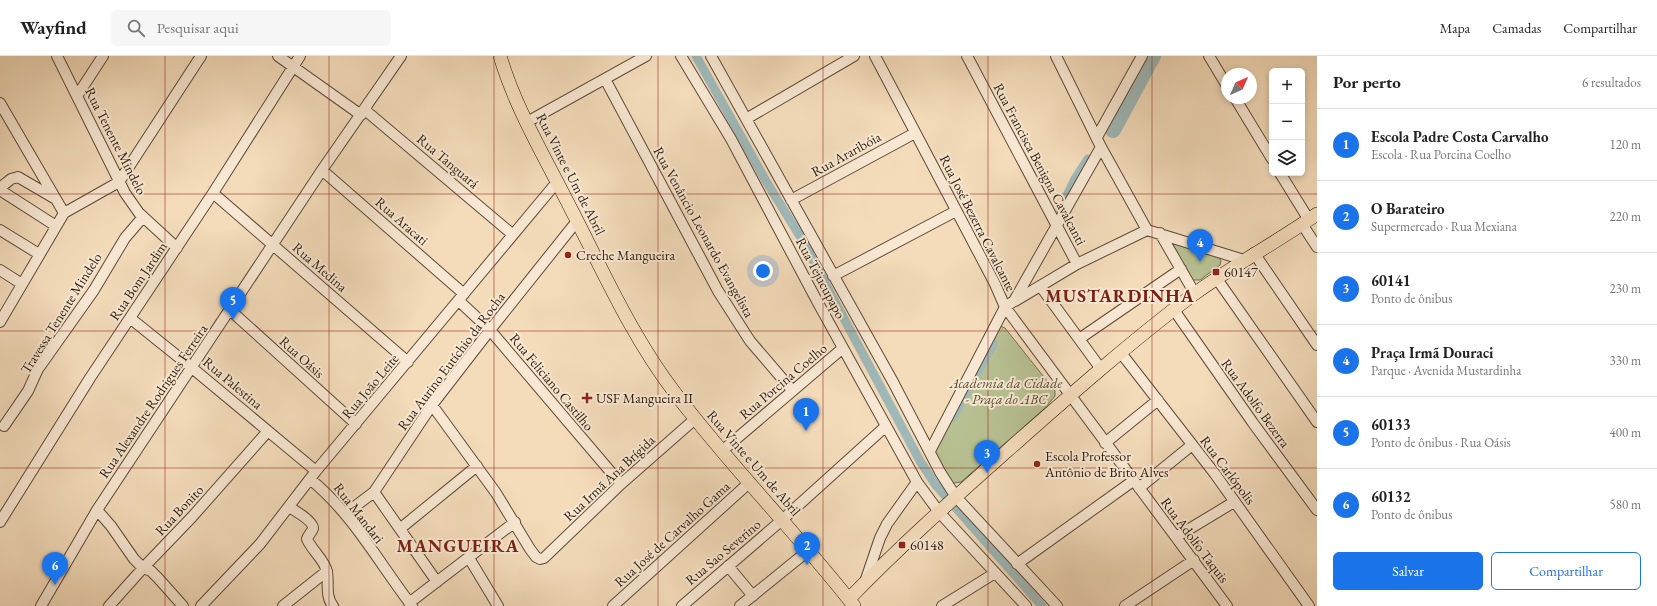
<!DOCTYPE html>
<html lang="pt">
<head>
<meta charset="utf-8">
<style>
	:root { --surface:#fff; --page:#f6f6f6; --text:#222; --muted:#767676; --line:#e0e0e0; --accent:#1a73e8 }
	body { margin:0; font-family:"EB Garamond",serif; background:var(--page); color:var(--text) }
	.controls { position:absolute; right:12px; top:12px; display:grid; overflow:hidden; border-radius:6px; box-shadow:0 2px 6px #0003 }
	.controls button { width:36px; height:36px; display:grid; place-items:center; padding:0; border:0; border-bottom:1px solid var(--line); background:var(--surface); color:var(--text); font:20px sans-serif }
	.compass { position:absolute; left:1221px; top:12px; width:36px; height:36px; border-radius:50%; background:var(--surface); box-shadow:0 2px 6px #0003; rotate:45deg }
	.you { position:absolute; left:763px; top:215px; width:14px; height:14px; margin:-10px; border:3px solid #fff; border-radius:50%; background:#1a73e8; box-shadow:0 0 0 6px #1a73e833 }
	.badge { display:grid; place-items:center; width:26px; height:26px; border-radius:50%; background:var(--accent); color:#fff; font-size:13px; font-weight:700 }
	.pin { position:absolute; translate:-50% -33px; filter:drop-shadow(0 1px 2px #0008) }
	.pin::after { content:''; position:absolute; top:21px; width:14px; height:12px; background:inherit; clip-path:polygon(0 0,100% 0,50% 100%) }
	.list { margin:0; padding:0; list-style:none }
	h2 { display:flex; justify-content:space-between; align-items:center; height:52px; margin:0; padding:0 16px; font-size:17px }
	h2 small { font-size:13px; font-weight:400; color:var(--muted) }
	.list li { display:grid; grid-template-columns:26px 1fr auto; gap:12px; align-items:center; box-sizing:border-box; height:72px; padding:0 16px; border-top:1px solid var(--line) }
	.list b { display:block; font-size:15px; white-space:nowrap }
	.list p { margin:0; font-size:13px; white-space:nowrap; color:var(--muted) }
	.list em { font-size:13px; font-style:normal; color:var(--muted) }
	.actions { display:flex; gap:8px; padding:12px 16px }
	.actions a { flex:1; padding:9px 0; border:1px solid var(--accent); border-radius:6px; text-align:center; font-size:14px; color:var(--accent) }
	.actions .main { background:var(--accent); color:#fff }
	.icon { flex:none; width:22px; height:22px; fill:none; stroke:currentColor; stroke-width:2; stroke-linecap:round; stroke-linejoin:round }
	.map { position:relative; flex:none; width:1317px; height:550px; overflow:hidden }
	header { display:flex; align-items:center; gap:24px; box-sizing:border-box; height:56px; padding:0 20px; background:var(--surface); border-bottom:1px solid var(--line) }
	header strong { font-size:19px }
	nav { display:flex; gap:22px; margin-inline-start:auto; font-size:14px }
	.search { width:280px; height:36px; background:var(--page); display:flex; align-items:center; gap:10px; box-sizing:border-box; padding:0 14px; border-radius:6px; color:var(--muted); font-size:15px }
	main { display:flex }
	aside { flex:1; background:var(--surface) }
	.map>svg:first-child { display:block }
	.green { fill:#b8c193; stroke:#726e50 }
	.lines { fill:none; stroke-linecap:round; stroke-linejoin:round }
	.canal { stroke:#9fb9b9; stroke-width:9 }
	.river { stroke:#9fb9b9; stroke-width:16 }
	.minor-casing { stroke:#5e4a38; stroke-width:12 }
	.major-casing { stroke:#2c1a0c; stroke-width:14 }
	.minor { stroke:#f8e8d3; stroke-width:10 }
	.major { stroke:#f4dcbb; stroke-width:13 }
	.grid { fill:none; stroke:#8f2418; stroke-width:1; stroke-opacity:0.55 }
	.poi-dot { fill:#8f2418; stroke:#f8e8d3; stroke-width:1.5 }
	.labels { text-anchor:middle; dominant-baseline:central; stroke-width:4; stroke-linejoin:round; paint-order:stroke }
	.street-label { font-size:14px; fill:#2c1a0c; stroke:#f8e8d3 }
	.poi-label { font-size:14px; fill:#2c1a0c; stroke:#f8e8d3; text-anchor:start }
	.park-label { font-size:14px; font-style:italic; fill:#564c34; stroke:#f8e8d3 }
	.district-label { font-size:18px; font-weight:bold; letter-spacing:1px; fill:#7a1f14; stroke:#f8e8d3 }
</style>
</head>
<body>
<header>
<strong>Wayfind</strong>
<div class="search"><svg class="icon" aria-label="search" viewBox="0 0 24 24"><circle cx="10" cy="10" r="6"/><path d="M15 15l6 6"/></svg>Pesquisar aqui</div>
<nav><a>Mapa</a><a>Camadas</a><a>Compartilhar</a></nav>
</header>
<main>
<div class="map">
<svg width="1317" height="550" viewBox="0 0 1317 550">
	<rect width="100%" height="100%" fill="#f4dcbb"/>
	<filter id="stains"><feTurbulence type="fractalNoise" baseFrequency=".005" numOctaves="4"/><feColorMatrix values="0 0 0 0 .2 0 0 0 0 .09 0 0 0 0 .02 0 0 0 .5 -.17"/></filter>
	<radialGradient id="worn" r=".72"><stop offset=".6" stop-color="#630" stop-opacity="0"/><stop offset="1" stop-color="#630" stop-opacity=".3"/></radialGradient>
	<path class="green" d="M1176 186 1219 201 1221 205 1220 209 1200 224H1193L1189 220 1172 191Z
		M1000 270 1005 272 1055 335V340L1045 352 961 426 954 427 948 421 935 396 936 388Z"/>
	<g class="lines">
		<path class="canal" d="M696 0 766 125 801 182 920 405 935 428 1042 550
			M1060 154 1075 123 1088 103
			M953 361 993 288"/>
		<path class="river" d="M1113 74 1153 0"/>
		<defs>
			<path id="minor" d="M57 0 125 137 139 157 177 192
				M278 0 361 59
				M681 0 731 83 817 245 917 426 939 456 1026 550
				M711 0 893 326 940 416 956 441 1057 550
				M875 0 995 228 1005 251 1227 550
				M967 0 1077 208
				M1056 0 1101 91 1147 174
				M1209 0 1227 30
				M605 23 718 235 750 285 792 334
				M77 40 103 0
				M1235 42 1272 103
				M0 47 64 157
				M365 54 512 178
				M746 63 854 0
				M527 66 646 0
				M1097 81 1142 0
				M322 114 464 238
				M1280 117 1309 164
				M0 132 11 123 18 121 54 142
				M0 134 56 170
				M213 137 408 306
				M791 144 915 77
				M1302 168 1317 191
				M0 174 39 198
				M1147 174 1244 204
				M1160 177 1195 238
				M1254 197 1317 289
				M0 214 22 228
				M833 220 956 155
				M1217 223 1317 366
				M1041 231 1101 313
				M459 245 490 274 621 428
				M1015 245 1077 208 1147 174
				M230 254 356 368
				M1174 254 1253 367 1317 454
				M130 262 191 311 316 415
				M0 266 64 157 119 126 201 0
				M1079 283 1181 213
				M1121 297 1215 418 1309 550
				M432 349 496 437 530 493 536 501 540 503 544 502 621 428 695 363
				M4 370 28 335 38 313 94 234 125 182 143 161
				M1105 387 1158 344
				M722 395 843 292
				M930 395 1005 251 1014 245 1101 91
				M310 423C352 457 379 507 412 550
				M1139 432 1192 389
				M374 436 437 526
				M289 451C294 454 313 465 313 472 313 475 308 479 307 483 312 495 325 504 327 516 329 528 325 540 333 550
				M97 454 111 470 134 503 143 512 151 515 158 522 183 550
				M345 458 374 436 432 349 490 274 577 165
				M0 466 90 322 213 137 300 0
				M401 472 477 410
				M1176 481 1234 446
				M469 502 498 550
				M1017 508 1133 425
				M728 510 753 540
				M865 526 880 482 887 468 917 426
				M409 547 515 466
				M41 550 97 454 322 114 401 0
				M109 550 143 512 192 461 268 375
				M201 550 260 488 316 415 557 126
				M283 550 327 515
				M613 550 750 426
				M682 550 782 464 885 371
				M740 550 809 494
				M942 550 995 517
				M1125 550 1194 504"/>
			<path id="major" d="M500 0C516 54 546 103 571 153 603 215 632 281 675 337 731 411 797 477 854 550
				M849 543C899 491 953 443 1007 395 1068 341 1129 287 1194 238 1234 209 1277 186 1317 158"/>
		</defs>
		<use href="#minor" class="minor-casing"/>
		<use href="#major" class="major-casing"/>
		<use href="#minor" class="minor"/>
		<use href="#major" class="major"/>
	</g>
	<path class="grid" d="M165 0V550M329 0V550M494 0V550M658 0V550M823 0V550M988 0V550M1152 0V550M0 138H1317M0 275H1317M0 412H1317"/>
	<g class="poi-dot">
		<circle cx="568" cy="199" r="4"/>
		<rect x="1212" y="212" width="8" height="8" rx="2"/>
		<path d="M585 336h4v4h4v4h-4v4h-4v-4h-4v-4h4z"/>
		<circle cx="1037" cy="408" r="4"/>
		<rect x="898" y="485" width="8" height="8" rx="2"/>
	</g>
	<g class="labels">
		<g class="street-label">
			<text transform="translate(116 85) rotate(63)">Rua Tenente Mindelo</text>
			<text transform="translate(846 98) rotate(-29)">Rua Araribóia</text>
			<text transform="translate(448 105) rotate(40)">Rua Tanguará</text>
			<text transform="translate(1040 108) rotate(62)">Rua Francisca Benigna Cavalcanti</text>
			<text transform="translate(571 118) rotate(63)">Rua Vinte e Um de Abril</text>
			<text transform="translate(402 165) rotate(41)">Rua Aracati</text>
			<text transform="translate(978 167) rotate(63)">Rua José Bezerra Cavalcante</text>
			<text transform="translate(704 176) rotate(61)">Rua Venâncio Leonardo Evangelista</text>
			<text transform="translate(320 211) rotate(41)">Rua Medina</text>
			<text transform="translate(821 222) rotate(62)">Rua Tejucupapo</text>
			<text transform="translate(138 225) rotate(-56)">Rua Bom Jardim</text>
			<text transform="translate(61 257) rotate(-58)">Travessa Tenente Mindelo</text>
			<text transform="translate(302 301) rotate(42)">Rua Oásis</text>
			<text transform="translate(451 305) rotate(-53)">Rua Aurino Eutíchio da Rocha</text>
			<text transform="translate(783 325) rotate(-40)">Rua Porcina Coelho</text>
			<text transform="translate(552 326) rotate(50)">Rua Feliciano Castilho</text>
			<text transform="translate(233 327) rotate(40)">Rua Palestina</text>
			<text transform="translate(370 330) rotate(-50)">Rua João Leite</text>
			<text transform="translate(153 345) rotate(-56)">Rua Alexandre Rodrigues Ferreira</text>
			<text transform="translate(1256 347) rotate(54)">Rua Adolfo Bezerra</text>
			<text transform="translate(754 407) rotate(49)">Rua Vinte e Um de Abril</text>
			<text transform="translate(1228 414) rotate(53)">Rua Carlópolis</text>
			<text transform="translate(609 422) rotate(-43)">Rua Irmã Ana Brígida</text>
			<text transform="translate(179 454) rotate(-47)">Rua Bonito</text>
			<text transform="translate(359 457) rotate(52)">Rua Mandari</text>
			<text transform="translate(672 478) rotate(-42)">Rua José de Carvalho Gama</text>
			<text transform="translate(1195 484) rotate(53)">Rua Adolfo Taquis</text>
			<text transform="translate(723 496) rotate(-40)">Rua Sao Severino</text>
		</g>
		<g class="poi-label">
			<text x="576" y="199">Creche Mangueira</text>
			<text x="1224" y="216">60147</text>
			<text x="596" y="342">USF Mangueira II</text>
			<text x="1045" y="400">Escola Professor<tspan x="1045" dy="16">Antônio de Brito Alves</tspan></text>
			<text x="910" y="489">60148</text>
		</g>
		<g class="park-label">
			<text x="1006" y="327">Academia da Cidade<tspan x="1006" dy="16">- Praça do ABC</tspan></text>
		</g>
		<g class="district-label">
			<text x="1120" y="239">MUSTARDINHA</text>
			<text x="458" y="489">MANGUEIRA</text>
		</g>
	</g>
	<rect width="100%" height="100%" filter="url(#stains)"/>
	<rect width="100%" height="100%" fill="url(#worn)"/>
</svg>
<div class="controls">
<button>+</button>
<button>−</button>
<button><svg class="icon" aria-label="layers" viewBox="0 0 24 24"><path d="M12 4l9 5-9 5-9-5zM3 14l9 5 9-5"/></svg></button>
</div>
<svg class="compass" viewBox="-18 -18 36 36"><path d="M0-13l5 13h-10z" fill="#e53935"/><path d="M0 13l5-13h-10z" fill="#767676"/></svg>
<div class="you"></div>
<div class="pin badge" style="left:806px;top:375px">1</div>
<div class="pin badge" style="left:807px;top:509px">2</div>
<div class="pin badge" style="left:987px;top:417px">3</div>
<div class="pin badge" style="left:1200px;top:206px">4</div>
<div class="pin badge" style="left:233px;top:264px">5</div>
<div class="pin badge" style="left:55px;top:529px">6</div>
</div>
<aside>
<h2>Por perto<small>6 resultados</small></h2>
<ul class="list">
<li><span class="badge">1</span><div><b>Escola Padre Costa Carvalho</b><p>Escola · Rua Porcina Coelho</p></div><em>120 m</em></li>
<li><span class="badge">2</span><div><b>O Barateiro</b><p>Supermercado · Rua Mexiana</p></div><em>220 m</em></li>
<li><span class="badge">3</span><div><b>60141</b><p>Ponto de ônibus</p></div><em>230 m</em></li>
<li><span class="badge">4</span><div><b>Praça Irmã Douraci</b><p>Parque · Avenida Mustardinha</p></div><em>330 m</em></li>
<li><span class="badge">5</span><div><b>60133</b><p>Ponto de ônibus · Rua Oásis</p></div><em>400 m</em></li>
<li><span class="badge">6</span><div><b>60132</b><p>Ponto de ônibus</p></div><em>580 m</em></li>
</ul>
<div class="actions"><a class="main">Salvar</a><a>Compartilhar</a></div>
</aside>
</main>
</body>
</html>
